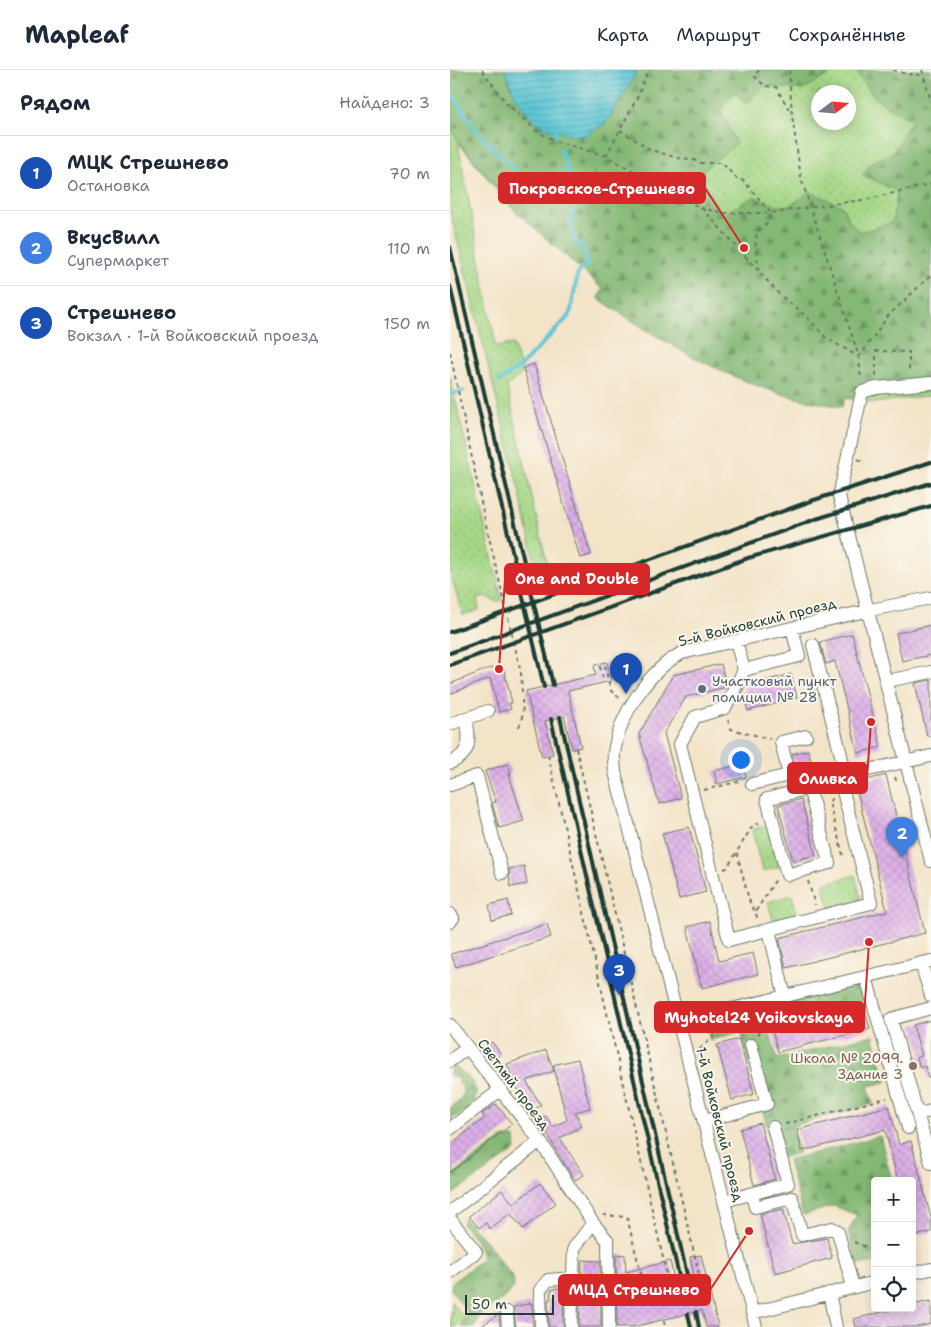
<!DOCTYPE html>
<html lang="ru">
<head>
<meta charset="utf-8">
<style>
	:root { --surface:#fff; --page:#f6f6f7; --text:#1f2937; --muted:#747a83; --line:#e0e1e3; --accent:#d1495b }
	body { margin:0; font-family:"Shantell Sans",sans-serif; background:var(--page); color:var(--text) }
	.controls { position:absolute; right:15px; bottom:15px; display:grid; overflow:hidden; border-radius:5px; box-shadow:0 2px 12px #0003 }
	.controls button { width:45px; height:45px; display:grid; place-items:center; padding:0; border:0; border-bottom:1px solid var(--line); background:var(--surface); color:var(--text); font:25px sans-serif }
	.compass { position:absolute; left:361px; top:15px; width:45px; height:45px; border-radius:50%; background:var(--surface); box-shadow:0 2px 12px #0003; rotate:74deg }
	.scale { position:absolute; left:15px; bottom:12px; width:89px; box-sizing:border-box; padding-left:5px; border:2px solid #1f3d34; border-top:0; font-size:14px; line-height:18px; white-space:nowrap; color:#1f3d34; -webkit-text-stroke:4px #fbf7ec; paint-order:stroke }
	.you { position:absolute; left:290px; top:689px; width:18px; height:18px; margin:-12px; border:4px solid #fff; border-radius:50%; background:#1a73e8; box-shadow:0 0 0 8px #1a73e833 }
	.badge { display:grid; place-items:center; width:32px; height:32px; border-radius:50%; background:var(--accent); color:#fff; font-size:16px; font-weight:700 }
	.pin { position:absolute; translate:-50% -41px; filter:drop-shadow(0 1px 2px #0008) }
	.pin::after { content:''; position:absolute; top:26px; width:18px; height:15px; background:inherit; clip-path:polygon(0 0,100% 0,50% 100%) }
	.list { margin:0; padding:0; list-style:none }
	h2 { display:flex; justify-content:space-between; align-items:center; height:65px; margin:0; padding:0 20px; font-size:21px }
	h2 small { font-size:16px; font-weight:400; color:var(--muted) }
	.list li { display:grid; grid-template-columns:32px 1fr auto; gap:15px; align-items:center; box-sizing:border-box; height:75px; padding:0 20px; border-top:1px solid var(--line) }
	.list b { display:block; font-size:19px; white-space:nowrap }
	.list p { margin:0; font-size:16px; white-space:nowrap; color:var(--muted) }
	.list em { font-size:16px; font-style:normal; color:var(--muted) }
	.icon { flex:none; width:28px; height:28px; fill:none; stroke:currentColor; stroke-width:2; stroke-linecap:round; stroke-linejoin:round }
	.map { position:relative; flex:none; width:481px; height:1257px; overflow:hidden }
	header { display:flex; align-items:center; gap:30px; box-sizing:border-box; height:70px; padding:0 25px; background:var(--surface); border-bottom:1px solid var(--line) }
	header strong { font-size:24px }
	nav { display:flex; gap:28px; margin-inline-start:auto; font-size:18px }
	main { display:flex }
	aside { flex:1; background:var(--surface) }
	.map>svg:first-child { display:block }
	.green { fill:url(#green-dots); stroke:#628a5e; fill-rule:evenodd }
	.forest { fill:url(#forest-firs); stroke:#527a54 }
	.water { fill:url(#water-rules); stroke:#3c8184 }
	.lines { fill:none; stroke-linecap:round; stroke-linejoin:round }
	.stream { stroke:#5ac5d4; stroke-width:4 }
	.building { fill:url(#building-cross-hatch) }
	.minor-casing { stroke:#697768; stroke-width:14 }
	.path { stroke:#697768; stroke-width:2; stroke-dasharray:4 4; stroke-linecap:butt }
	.minor { stroke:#fff; stroke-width:12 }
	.rail { stroke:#1f3d34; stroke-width:4 }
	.service-dot { fill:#5c6f8a; stroke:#fbf7ec; stroke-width:2 }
	.education-dot { fill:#8d6e63; stroke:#fbf7ec; stroke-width:2 }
	.labels { text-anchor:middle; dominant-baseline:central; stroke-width:4; stroke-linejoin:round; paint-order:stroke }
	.street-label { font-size:14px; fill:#1f3d34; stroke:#fbf7ec }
	.service-label { font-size:14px; fill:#4e5e75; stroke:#fbf7ec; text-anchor:start }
	.education-label { font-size:14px; fill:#785e54; stroke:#fbf7ec; text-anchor:end }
	.leader { fill:none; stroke:#d62828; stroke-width:2 }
	.callout-dot { fill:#d62828; stroke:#fbf7ec; stroke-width:2 }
	.callout { fill:#d62828; stroke:#d62828; stroke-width:2 }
	.callout-label { font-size:15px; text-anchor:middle; font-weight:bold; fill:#fff }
</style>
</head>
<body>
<header>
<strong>Mapleaf</strong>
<nav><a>Карта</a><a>Маршрут</a><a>Сохранённые</a></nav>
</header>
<main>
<aside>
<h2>Рядом<small>Найдено: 3</small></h2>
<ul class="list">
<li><span class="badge" style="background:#1a4fb4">1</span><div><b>МЦК Стрешнево</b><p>Остановка</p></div><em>70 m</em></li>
<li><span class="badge" style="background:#3f7fe0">2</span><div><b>ВкусВилл</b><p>Супермаркет</p></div><em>110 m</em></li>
<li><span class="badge" style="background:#1a4fb4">3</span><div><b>Стрешнево</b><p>Вокзал · 1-й Войковский проезд</p></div><em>150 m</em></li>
</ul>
</aside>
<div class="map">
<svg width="481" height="1257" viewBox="0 0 481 1257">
	<defs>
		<pattern id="green-dots" width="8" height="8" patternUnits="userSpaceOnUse" patternTransform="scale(1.25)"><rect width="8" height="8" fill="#a5d787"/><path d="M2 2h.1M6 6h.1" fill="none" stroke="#8eb975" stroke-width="1.8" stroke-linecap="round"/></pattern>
		<pattern id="forest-firs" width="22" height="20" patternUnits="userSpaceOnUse" patternTransform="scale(1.25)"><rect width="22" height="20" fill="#84b874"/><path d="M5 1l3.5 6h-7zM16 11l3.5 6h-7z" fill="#6b9760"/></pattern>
		<pattern id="water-rules" width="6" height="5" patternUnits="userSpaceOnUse" patternTransform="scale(1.25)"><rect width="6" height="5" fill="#5ac5d4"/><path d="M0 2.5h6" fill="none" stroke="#4aa1ad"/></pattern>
		<pattern id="building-cross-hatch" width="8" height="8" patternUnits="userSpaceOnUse" patternTransform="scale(1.25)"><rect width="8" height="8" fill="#ddafe9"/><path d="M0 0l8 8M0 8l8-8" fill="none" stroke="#bd97c8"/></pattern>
	</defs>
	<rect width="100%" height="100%" fill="#fbf7ec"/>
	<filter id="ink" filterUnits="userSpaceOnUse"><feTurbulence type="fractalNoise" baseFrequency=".02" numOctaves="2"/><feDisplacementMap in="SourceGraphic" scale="10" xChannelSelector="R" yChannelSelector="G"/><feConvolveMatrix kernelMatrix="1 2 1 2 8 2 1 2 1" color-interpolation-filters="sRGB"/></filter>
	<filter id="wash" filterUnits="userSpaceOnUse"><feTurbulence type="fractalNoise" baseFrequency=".0096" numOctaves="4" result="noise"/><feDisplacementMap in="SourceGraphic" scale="20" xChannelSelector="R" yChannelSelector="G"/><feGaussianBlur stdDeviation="1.12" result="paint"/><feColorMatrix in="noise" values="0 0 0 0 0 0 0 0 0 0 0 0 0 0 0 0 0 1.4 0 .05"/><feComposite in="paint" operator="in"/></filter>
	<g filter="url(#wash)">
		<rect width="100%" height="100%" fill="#f3e4c8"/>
		<path class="green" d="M0 0H481V325L424 333 394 328 153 219 61 137 8 72 46 277 63 274 73 303 57 316 100 507 90 517 70 424 0 141ZM368 22H398V52H368Z
			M0 306 52 530 47 532 37 527 27 529 29 540 13 545 0 503Z
			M318 755 329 797 312 801 302 760Z
			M405 805 411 830 380 838 373 814Z
			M342 825 347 844 323 850 318 832Z
			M2 1232 15 1249 5 1257H0Z"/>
		<path class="forest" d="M0 0H55L60 16 91 55 132 67 185 6V0H386L353 20 315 16 295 34 286 22 275 33 271 41 286 74 253 100 254 113 272 145 304 127C331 138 337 143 359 121L393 137 398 150 408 161H416L443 152 447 121 413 105 421 93 443 82 462 51 425 28 406 0H481V322L395 328 392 337C372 333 351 330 332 324 264 303 206 268 148 228L153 219 61 137 8 71 0 58Z
			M413 914 417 930 318 956 327 989 423 965 436 1012 418 1016 423 1034 342 1056 349 1083 326 1089 291 962 260 970 257 953Z
			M0 996H4L22 1011 27 1022 20 1038 0 1050V1038C15 1027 17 1021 6 1007L0 1006Z
			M430 1066 442 1111H425V1192L408 1195 398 1162 407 1145 384 1136 353 1145 338 1090Z
			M54 1067 65 1068 66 1080 0 1126V1106Z
			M14 1148 39 1175 64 1210C64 1230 39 1232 29 1246 27 1249 26 1254 25 1257H11L18 1243 1 1219 2 1213 31 1190C33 1176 20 1164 12 1153Z"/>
		<path class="water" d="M55 0H185V6L155 54 132 67C119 63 101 61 91 55 72 43 61 20 55 0Z"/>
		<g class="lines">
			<path class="stream" d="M0 21 24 58 93 130
				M105 55 106 65
				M49 311 70 297 120 245 128 202 137 194 133 177 127 175C119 159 120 148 127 133L111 80
				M1 324 13 321"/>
		</g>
		<g id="blocks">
			<path class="building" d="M84 294 141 485 130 488 73 298Z
				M481 555V585L452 591 446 563Z
				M402 564 431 677 408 683 385 591 376 594 370 572Z
				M157 592 161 611 118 621 131 677 122 679 114 646 95 651 103 684 92 687 76 621 146 605 144 595Z
				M271 594 276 617 236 627 214 663 231 728 209 734 189 664 223 605Z
				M53 596 62 633H59L61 639 49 642 40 608 0 624V614L37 599Z
				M341 604 347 628 298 641 292 622 295 616Z
				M481 610V666H477L465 613Z
				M358 680 361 690 345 695 342 684Z
				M58 694 61 704 59 705 74 751 49 758 42 733 46 732 35 701Z
				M292 694 296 707 267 714 264 701Z
				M436 705 475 863 336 898 329 868 437 841 405 713Z
				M351 729 366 785 343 791 328 735Z
				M239 757 256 822 229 829 212 763Z
				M74 796 77 814 60 817 59 799Z
				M58 830 61 845 42 850 39 835Z
				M260 851 269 891 303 883 308 904 252 918 237 857Z
				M97 854 101 867 6 897 1 884Z
				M414 937 420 959 328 982 322 960Z
				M481 950V1008H478L475 996 470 998 467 987 472 986 463 955Z
				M289 969 304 1024 282 1030 267 975Z
				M42 972 51 984 42 991 33 979Z
				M96 980 104 1001 76 1011 91 1035 82 1041 65 1015 57 994Z
				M128 989 140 1038 125 1042 132 1056 110 1068 134 1105 125 1110 105 1079 90 1049 96 1046 103 1057 117 1050 103 995Z
				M46 1034 62 1054 0 1103V1075L35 1048 32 1044Z
				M439 1036 449 1075 461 1071 481 1148V1162L462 1167V1111H448L435 1060 352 1081 347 1060Z
				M310 1053 325 1109 304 1115 290 1059Z
				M90 1113 106 1133 73 1159 60 1143 40 1159 36 1153 29 1158 19 1146 52 1120 63 1134Z
				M333 1139 342 1174 377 1168 382 1188 325 1203 310 1144Z
				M166 1184 175 1185 176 1202 220 1191 227 1221 246 1216 240 1187 251 1185 268 1257H256L252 1240 183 1257H167Z
				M132 1190 150 1191 151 1257H129Z
				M114 1217 113 1257H99L98 1230H100L101 1220Z
				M481 1231V1254L467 1257H406L404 1249 448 1238H462V1235Z
				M82 1233 83 1257H66L63 1237Z
				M49 1244 50 1257H30Z"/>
		</g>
	</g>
	<g filter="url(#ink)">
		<use href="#blocks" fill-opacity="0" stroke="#697768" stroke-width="1"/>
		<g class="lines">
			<defs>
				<path id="minor" d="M481 313 426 318 412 322 389 426 481 791
					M286 571 294 600 349 586 342 558
					M294 600 275 638 245 647 230 674 279 870 421 833 393 721 396 705 363 575
					M437 611 481 602
					M0 654 38 641
					M0 693C22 684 20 668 16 648
					M339 705 331 672 356 666
					M357 709 359 718 378 789 379 793 337 805 317 729 359 718
					M302 714 339 705 357 709 368 706 396 705 481 686
					M0 715 27 706 52 803
					M0 844 3 848 0 852
					M319 860 335 927
					M471 893 481 926
					M416 907 458 1058
					M481 938 441 949 481 1093
					M228 952 481 891
					M0 955 90 1071 0 1142
					M0 991 17 978
					M468 1044 481 1041
					M254 1051 317 1034 301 975
					M0 1059 50 1020
					M90 1071 143 1153 124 1178 121 1257
					M302 1124 305 1137 342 1128 352 1165 382 1158 388 1162 403 1217
					M274 1131 338 1114 323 1057
					M0 1149 26 1182 0 1202
					M143 1153 158 1171 159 1257
					M462 1203 481 1199
					M379 1223 386 1257
					M57 1242 58 1257
					M302 1243 425 1212
					M91 1257 90 1220 98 1210 123 1208
					M306 1257 165 702C165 696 163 689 164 683 169 645 199 600 232 583L420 540 481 528"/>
			</defs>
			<use href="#minor" class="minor-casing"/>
			<path class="path" d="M32 0 56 33 88 62 106 71 156 86 251 138 274 143H321L419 129 481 114
				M309 0 304 6 315 16 326 17 341 43
				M339 0 342 45 351 108 409 287 411 310
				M443 0 457 4 472 5
				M472 0 481 32
				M170 60 201 80 228 88 242 89 249 93H272L287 109 294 111 321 143 318 153C298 162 308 184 309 202
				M156 86 187 28 198 0
				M252 138 330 225 357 247 376 268 409 287
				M0 282 34 446 71 603 72 622
				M409 287 438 246 481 205
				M426 306V281L459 282V303
				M408 389 415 393
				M153 608 150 597 155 596 158 609
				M159 612 161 621 171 629
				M278 650 281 659 320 669
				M69 657 73 644 72 630
				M126 678 252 1217
				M98 685 221 1223
				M445 707 447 713
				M254 720 291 711
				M382 728 379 732 393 785
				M287 783 299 830 308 849
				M274 799 277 798 303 755 310 753
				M358 811 365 835
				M306 841 326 809
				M308 965 311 945
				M250 979 278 953
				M335 1054 437 1028
				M153 1145 177 1147 197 1229
				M404 1172 425 1181
				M214 1251 215 1257"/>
			<use href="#minor" class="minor"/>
			<path class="rail" d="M0 177 103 615
				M0 216 94 617
				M0 562 361 431 481 392
				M0 583 366 449 481 413
				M0 595 298 488 481 436
				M110 647 240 1218
				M101 649 232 1219
				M246 1242 249 1257
				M238 1244 241 1257"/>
		</g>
	</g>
	<circle class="service-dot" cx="252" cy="619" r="5"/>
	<circle class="education-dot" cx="463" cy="996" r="5"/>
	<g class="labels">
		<g class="street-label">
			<text transform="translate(307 552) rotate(-14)">5-й Войковский проезд</text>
			<text transform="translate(64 1014) rotate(53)">Светлый проезд</text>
			<text transform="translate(270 1054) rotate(76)">1-й Войковский проезд</text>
		</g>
		<g class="service-label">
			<text x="262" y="611">Участковый пункт<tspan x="262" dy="16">полиции № 28</tspan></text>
		</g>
		<g class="education-label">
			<text x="453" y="988">Школа № 2099.<tspan x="453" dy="16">Здание 3</tspan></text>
		</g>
	</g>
	<path class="leader" d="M294 178L255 118M49 599L55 509M421 652L417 708M419 872L414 947M299 1161L260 1220"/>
	<g class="callout-dot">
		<circle cx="294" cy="178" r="5"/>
		<circle cx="49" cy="599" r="5"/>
		<circle cx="421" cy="652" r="5"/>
		<circle cx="419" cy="872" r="5"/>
		<circle cx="299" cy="1161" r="5"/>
	</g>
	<g class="callout">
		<rect x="49" y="103" width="206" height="30" rx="5"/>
		<rect x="55" y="494" width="144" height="30" rx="5"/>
		<rect x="338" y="693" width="79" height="30" rx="5"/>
		<rect x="205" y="932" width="209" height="30" rx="5"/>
		<rect x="109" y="1205" width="151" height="30" rx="5"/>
	</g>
	<g class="callout-label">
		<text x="152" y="124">Покровское-Стрешнево</text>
		<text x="127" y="514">One and Double</text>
		<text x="378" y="714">Оливка</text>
		<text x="309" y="953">Myhotel24 Voikovskaya</text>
		<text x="184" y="1225">МЦД Стрешнево</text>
	</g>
</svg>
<div class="controls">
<button>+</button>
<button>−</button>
<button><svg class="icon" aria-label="locate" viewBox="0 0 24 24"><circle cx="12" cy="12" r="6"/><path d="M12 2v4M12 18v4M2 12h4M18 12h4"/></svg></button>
</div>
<svg class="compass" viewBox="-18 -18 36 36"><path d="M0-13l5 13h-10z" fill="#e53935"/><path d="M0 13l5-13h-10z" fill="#747a83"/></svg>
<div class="scale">50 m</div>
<div class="you"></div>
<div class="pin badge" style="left:176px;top:624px;background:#1a4fb4">1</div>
<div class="pin badge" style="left:452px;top:788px;background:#3f7fe0">2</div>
<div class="pin badge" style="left:169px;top:925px;background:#1a4fb4">3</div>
</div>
</main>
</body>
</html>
